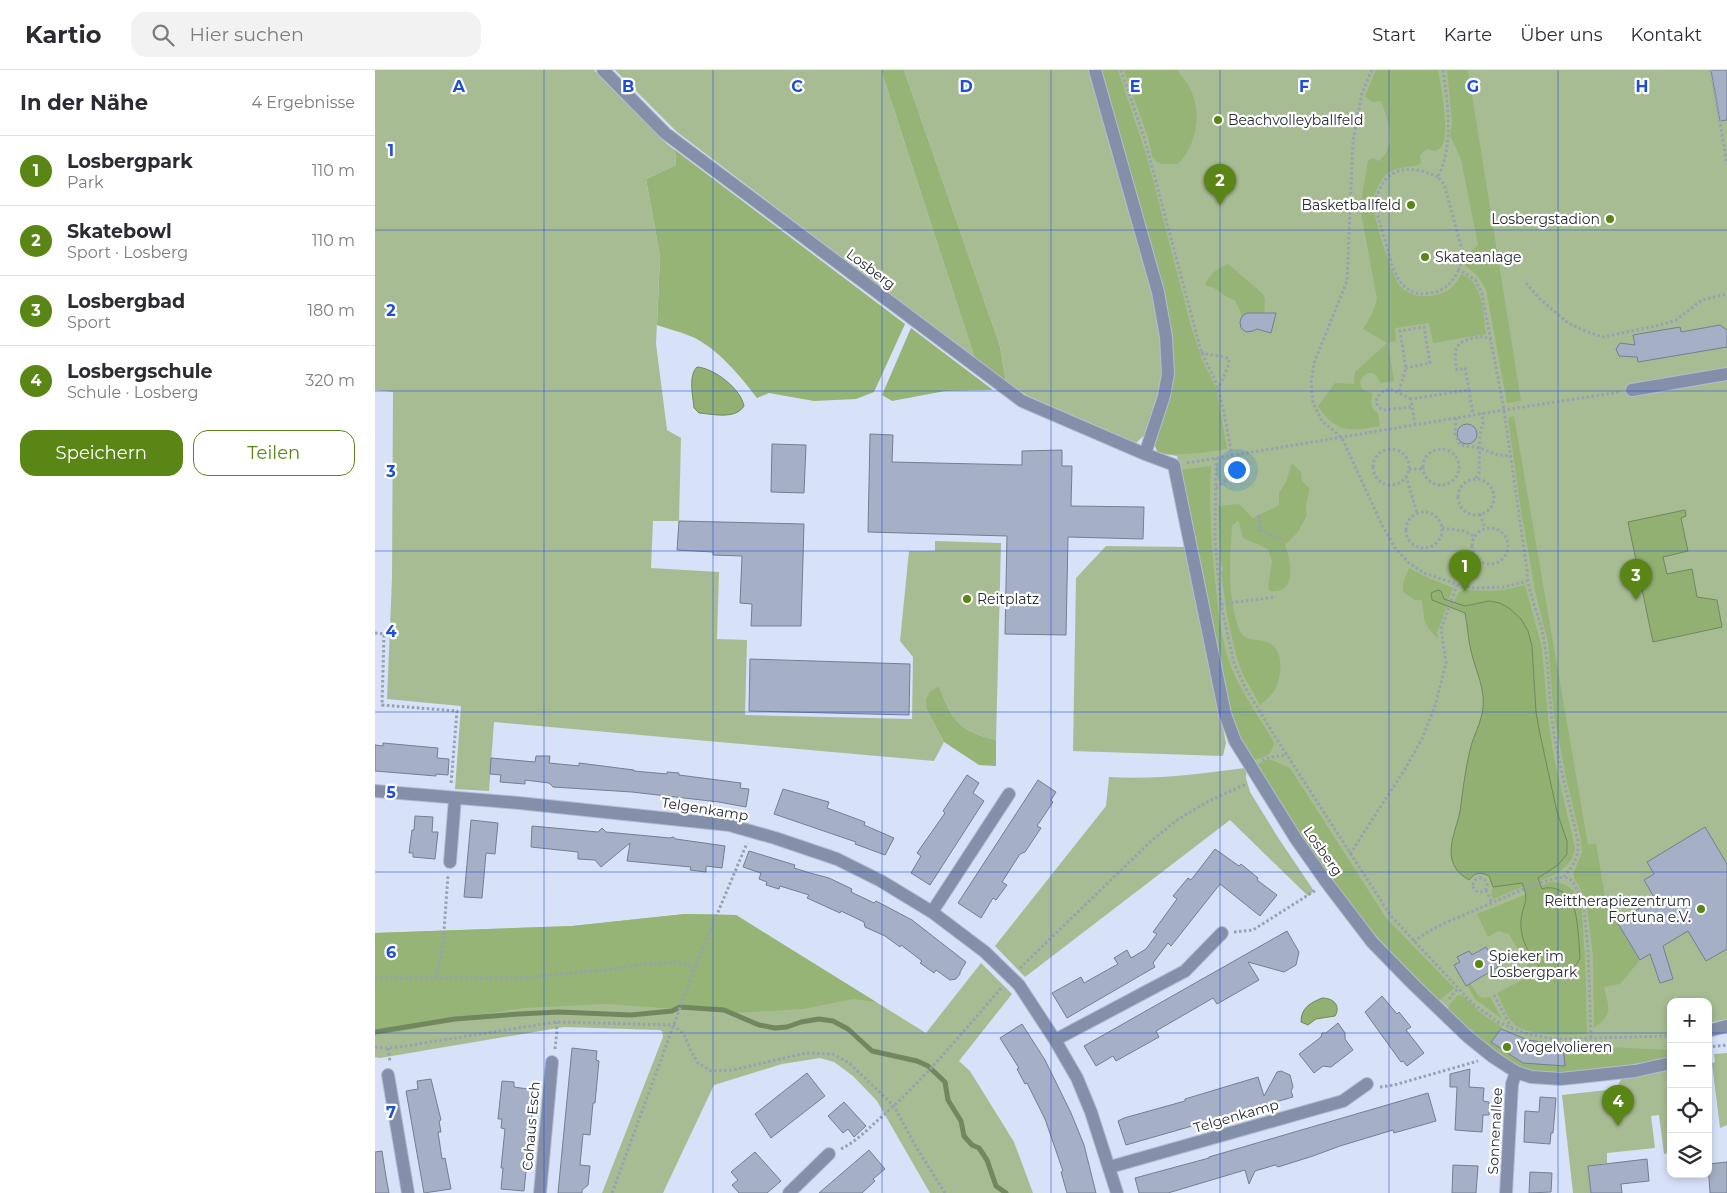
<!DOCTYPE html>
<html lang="de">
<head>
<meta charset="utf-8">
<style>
	:root { --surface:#fff; --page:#f2f2f3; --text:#2b2b33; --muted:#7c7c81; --line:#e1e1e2; --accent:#598614 }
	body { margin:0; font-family:Montserrat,sans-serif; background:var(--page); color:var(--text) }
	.controls { position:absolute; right:15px; bottom:15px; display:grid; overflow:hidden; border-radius:10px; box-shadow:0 2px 8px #0003 }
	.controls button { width:45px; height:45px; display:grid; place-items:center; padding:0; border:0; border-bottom:1px solid var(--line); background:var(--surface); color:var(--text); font:25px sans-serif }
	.you { position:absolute; left:861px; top:399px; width:18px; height:18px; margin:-12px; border:4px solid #fff; border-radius:50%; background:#1a73e8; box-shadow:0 0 0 8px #1a73e833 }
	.badge { display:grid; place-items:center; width:32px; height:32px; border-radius:50%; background:var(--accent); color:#fff; font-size:16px; font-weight:700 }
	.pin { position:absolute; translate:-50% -41px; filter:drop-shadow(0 1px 2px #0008) }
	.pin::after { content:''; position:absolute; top:26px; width:18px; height:15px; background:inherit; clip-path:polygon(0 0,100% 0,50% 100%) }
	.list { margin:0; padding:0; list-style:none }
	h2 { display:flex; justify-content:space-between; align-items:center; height:65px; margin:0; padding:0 20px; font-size:21px }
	h2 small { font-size:16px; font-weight:400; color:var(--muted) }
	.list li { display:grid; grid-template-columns:32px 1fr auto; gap:15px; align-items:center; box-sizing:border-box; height:70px; padding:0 20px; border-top:1px solid var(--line) }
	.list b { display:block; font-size:19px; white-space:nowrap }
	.list p { margin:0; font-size:16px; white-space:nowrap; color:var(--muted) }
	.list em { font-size:16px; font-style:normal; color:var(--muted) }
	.actions { display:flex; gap:10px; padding:15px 20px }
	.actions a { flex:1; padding:11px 0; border:1px solid var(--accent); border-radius:15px; text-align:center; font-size:18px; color:var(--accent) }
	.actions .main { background:var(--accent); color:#fff }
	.icon { flex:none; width:28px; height:28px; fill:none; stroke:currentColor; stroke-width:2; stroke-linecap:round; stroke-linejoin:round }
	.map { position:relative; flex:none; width:1352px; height:1123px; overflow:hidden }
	header { display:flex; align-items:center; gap:30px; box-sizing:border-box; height:70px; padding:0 25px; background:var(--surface); border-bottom:1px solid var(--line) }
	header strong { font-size:24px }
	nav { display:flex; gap:28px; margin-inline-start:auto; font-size:18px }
	.search { width:350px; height:45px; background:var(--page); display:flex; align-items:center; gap:12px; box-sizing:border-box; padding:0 18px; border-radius:15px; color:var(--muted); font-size:19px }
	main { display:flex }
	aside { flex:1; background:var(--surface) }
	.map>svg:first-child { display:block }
	.green { fill:#a8bc94 }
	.forest { fill:#95b476 }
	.water { fill:#91b072; stroke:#71885f }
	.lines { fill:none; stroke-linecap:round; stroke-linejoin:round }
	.stream { stroke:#71885f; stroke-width:5 }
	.building { fill:#a5afc5; stroke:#757e93 }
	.street-casing { stroke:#b4bcd1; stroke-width:14 }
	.path { stroke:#99a0b2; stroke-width:3; stroke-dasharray:2.5 2.5; stroke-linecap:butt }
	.street { stroke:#848faa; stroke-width:12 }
	.grid { fill:none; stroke:#1d4ed8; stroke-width:1; stroke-opacity:0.55 }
	.poi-dot { fill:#598614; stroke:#fff; stroke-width:2 }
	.labels { text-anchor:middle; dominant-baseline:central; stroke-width:4.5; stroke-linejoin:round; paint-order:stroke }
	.poi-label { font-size:14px; fill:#272a33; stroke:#fff; text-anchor:start }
	.street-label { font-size:14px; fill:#272a33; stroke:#fff }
	.grid-label { font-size:16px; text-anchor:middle; font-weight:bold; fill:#1d4ed8; stroke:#fff; stroke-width:4.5; stroke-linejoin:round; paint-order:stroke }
</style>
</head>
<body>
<header>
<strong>Kartio</strong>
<div class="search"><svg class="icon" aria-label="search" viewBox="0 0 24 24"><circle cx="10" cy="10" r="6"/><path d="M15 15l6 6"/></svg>Hier suchen</div>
<nav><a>Start</a><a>Karte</a><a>Über uns</a><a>Kontakt</a></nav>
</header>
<main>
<aside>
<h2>In der Nähe<small>4 Ergebnisse</small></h2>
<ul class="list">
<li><span class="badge">1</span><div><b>Losbergpark</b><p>Park</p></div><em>110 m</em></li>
<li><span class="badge">2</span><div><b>Skatebowl</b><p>Sport · Losberg</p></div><em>110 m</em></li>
<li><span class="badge">3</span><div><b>Losbergbad</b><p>Sport</p></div><em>180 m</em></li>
<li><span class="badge">4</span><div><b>Losbergschule</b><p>Schule · Losberg</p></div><em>320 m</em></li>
</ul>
<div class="actions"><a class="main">Speichern</a><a>Teilen</a></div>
</aside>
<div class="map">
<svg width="1352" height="1123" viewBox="0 0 1352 1123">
	<rect width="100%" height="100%" fill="#d7e1f8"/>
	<path class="green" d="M0 0H219L292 74 300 80 301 95 271 109 285 186 281 274 292 360 306 368 304 451H278L276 498 344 502 342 569 372 570 370 645 537 649 538 587 525 571 534 481H560V471L626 473 621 670C584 661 577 651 564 616L552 640 569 672 559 691 119 652 114 721 80 719 86 636 12 629 17 508 18 322 0 320Z
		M240 0H506L600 289 302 62Z
		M529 0H715L779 221 790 303 775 360 761 373 653 326 631 312 625 276Z
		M724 0H1352V949L1333 953V932H1296V987L1156 1003 1115 978 1020 887 876 689 802 386 783 383 796 302Z
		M731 476 812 477 851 673 848 686 698 681 701 508Z
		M872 696 871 708 875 722 904 769 939 821 933 826 855 750 650 907 620 876 731 736 734 707C780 710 824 704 870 698Z
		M310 844 361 845 551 963 606 893 637 924 584 991 595 1001 639 1072 658 1123H555L502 1031 478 1006 459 992 445 988 407 994 339 1015 288 1123H227L288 967 287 961 284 960 189 957 5 988 0 987V863L197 856Z
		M1352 983V1055L1345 1058 1337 993 1340 992 1339 984Z
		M1296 999V1083L1289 1084 1284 1045 1276 1046 1280 1078 1232 1083V1093L1213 1096 1216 1123H1198L1187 1025 1241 1019 1247 1007Z"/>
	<path class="forest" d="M506 0H529L625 276 631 312 600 289Z
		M724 0H743L772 87 816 256 827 290 841 317 852 379C825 383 811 386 783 383L779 374 796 302Z
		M749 0H802C808 7 814 15 817 23 827 46 820 77 803 94H787L781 91 777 86 773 67Z
		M1001 0H1063C1066 16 1075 62 1067 76 1065 78 1062 80 1060 81L1052 79 1045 85 1046 93C1037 100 1020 93 1008 108 1003 115 999 124 998 133 998 145 1017 208 1025 216 1034 226 1048 228 1060 225 1073 223 1081 215 1086 204 1109 213 1108 243 1111 264L1058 273 1054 253 1020 258 1021 271 1013 273 1019 311 1005 313C998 287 970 318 997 323 996 331 995 339 1003 343L1005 356C977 361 961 364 943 336L960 313 979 314 980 302 1012 273 988 259 997 244 1002 229 985 137 993 91 997 88 1004 91C1023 74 1013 50 1006 31L997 32 990 26Z
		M1072 0H1093L1146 331 1132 333 1111 219 1101 204 1090 196 1089 188 1103 175 1086 89 1075 65 1077 52Z
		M300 80 530 254 499 322 481 329 439 331 394 323 382 328C366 307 341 276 315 266 304 261 293 259 282 255L285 186 271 109 301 95Z
		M853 194 888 224 890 229 889 245 883 246C877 242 873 242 867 246L860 230C848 228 843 217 832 216L830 214C836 203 842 198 853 194Z
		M536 258 618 320 570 321 517 331 507 325Z
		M1139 346 1213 775 1221 773 1230 827 1235 826 1248 848 1242 852 1265 890 1245 914 1229 917C1234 939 1239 943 1219 958L1218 886 1211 829 1199 808V802L1207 782 1206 770 1192 712 1179 646 1173 573 1161 525 1146 441 1133 348Z
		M917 393 926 402 927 411 934 418C934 429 929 433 932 445L923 462 910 475C916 491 923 524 895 521L893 518 897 491 893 479 868 468 864 452 862 451 857 456C855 489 852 527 864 559 870 575 886 566 897 575 910 585 906 609 899 621 895 627 890 631 885 635L867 603 861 585 852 545 846 501H848V497L846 496 843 436 864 434 878 448 904 435V423L911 412Z
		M836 396C834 434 836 472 840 510 843 536 845 563 853 589 863 618 883 645 899 672 898 684 890 688 879 690L867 673 853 642 804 400Z
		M1034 498 1049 506 1078 518 1073 531 1068 529 1066 521 1063 520 1061 532 1072 536 1062 563 1063 568C1048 556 1049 548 1047 530H1040L1028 522V513Z
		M1150 515 1167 578 1173 648 1179 688 1200 778C1198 796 1180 806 1164 811L1163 807 1171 804 1192 771 1182 742 1165 664 1161 642 1157 576 1146 549 1134 538 1123 532 1114 531 1090 536 1079 532 1083 523 1088 520 1116 521 1129 520Z
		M564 616C577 651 584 661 621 670V696L604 695 569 672 552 640 551 629 555 622Z
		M891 690H897L915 698 1011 848 1079 918 1064 931 996 861 927 770 882 696 883 694Z
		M1174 812C1187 811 1198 817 1203 828 1208 837 1207 849 1208 859 1211 894 1211 929 1212 964 1194 965 1153 967 1139 954 1131 947 1127 932 1122 923L1151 908 1155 902 1154 899 1134 864 1123 861 1113 867 1102 844 1152 824 1146 851 1165 898 1181 907 1190 905 1205 888 1197 831 1167 819 1166 816Z
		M1147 813 1149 816 1118 829 1116 824 1118 817Z
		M310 844 361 845 501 932 478 929 428 939 360 943 230 934 149 938 70 950 39 959 9 964 0 963V863L197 856Z
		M1095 913 1102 924 1107 928 1115 927 1127 949 1100 929 1092 915Z
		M1083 925 1088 926 1107 944 1127 957 1116 972 1148 993 1189 996 1188 975 1296 980V987L1251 996 1176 1005 1140 997 1115 978 1073 939 1074 935Z"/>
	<path class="water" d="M322 297C339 298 366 319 369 336 360 350 338 344 324 343L319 338C318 326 313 306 322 297Z
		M1310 440 1311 446 1306 448 1313 481 1288 487 1292 504 1317 499 1322 527 1342 530 1347 557 1278 572 1253 452Z
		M1063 520 1066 521 1069 529 1090 536 1114 531 1125 533 1134 538 1146 549 1153 561 1157 576 1161 642 1165 664 1182 742 1192 771V784L1183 795 1163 808 1167 819C1177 815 1192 821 1197 832 1203 844 1204 874 1205 888 1200 899 1192 904 1180 907 1160 899 1144 872 1146 850 1148 833 1155 831 1147 813L1118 817 1114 806C1106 802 1100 802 1094 810 1088 806 1083 803 1080 797 1070 780 1082 758 1085 741 1088 721 1090 700 1095 680 1098 666 1107 652 1108 637 1110 619 1101 601 1097 585 1093 571 1093 557 1090 543L1057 530 1056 523Z
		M947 928C959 928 966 936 960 946L941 949 933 955 926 952C926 938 935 933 947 928Z"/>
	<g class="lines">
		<path class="stream" d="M0 962 80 949 144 944 184 942 256 945 297 941 305 937 349 940 384 955 400 958 412 957 426 952 444 949 458 951 473 959 497 981 542 991 553 996 570 1012 573 1030 586 1051 589 1066 597 1075 604 1078 612 1090 621 1116 631 1123"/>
	</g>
	<path class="building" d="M1336 0H1352V50L1345 51Z
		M872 243H901L896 263 882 259 878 261 871 262 866 258 865 252 867 246Z
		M1345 255 1352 260V277L1263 292 1262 287 1244 286 1241 279 1245 273 1260 275 1258 265 1305 257 1306 262Z
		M1082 364a10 10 0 1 1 20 0a10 10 0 1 1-20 0Z
		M495 364 518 365 517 392 647 395V381L687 380V396H697L696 436 769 437 768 469 693 467 691 565 630 564 632 466 493 462Z
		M397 374 431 375 429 423 396 422Z
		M304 451 429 454 426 556H376L377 534 365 533 367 486 338 485V482L302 480Z
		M375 589 535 594 534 645 374 641Z
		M8 673 63 678 62 688 74 689 73 705 61 704V706L0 701V675L8 676Z
		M161 686H175L174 693 204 696V693L259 700V701L292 704V702L304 703V705L366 713 365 718 374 719 371 737 344 732 257 722 178 717 174 713 150 710V714L125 712 126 705 115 704 116 688 160 692Z
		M592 705 604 713 598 723 609 731 555 815 536 803 546 786 542 783 570 743 568 741Z
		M663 710 681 722 676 730 678 732 662 756 666 758 650 782 645 784 627 812 632 815 621 830 618 828 606 848 583 833Z
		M408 719 454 732 452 738 490 752 489 755 519 768 510 785 480 774 481 772 399 744Z
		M40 746 58 747 57 762H63L60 789 38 787V783H34L37 760H39Z
		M96 750 123 753 120 784 111 783 107 828 89 827Z
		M157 756 223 762 227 758 231 762 295 768 298 767 301 769 350 776 347 798 331 796V802L315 800 316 797 252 791 255 773 226 797 220 790 203 789V782L156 777Z
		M1330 757 1352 794V879L1331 891 1313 861 1288 876 1298 909 1285 913 1275 884 1265 890 1242 852 1280 829 1269 810 1279 804 1272 792Z
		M840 779 864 796 866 794 883 808 882 810 902 825 885 846 845 814 796 876 793 873 778 893 780 897 692 948 677 923 706 907 709 913 743 894 739 888 752 880 756 888 771 879 782 864 778 862 802 829 798 826 813 808 816 810Z
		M374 781 420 795 419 798 435 803 454 808 477 819 476 822 499 833 501 831 537 850 591 892 585 902V904L581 909 575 910 561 900 559 903 545 893 547 891 526 875 525 877 510 866 490 857 489 852 466 841 465 843 432 828 434 825 405 816 404 819 391 815 392 812 384 809 386 803 368 797Z
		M912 861 924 882 921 895 909 902 873 892 884 910 842 934 838 928 781 961 784 967 741 991 738 986 721 996 709 976Z
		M1111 877 1123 897 1091 916 1079 895 1085 892 1082 887 1094 881 1097 885Z
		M1007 926 1022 944 1024 942 1036 957 1031 960 1049 983 1032 996 1028 991 1026 992 990 942Z
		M963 953 970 963V969L978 980 956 997 948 996 939 1003 924 984 946 967 947 963H951Z
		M647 954 670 990 696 1043 709 1075 721 1123H692L686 1102 688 1101 670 1049 652 1013 650 1014 642 999 644 998 625 968Z
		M1126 959 1153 970 1188 975 1190 996 1148 993 1116 972Z
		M197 978 222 981 221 990 224 991 220 1033H218L215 1065 208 1064 205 1095 215 1096 213 1115 207 1120V1123H183Z
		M1095 999 1094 1017 1109 1018 1108 1031 1114 1032V1045H1108L1107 1062 1080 1060 1082 1017H1075V1004Z
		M906 1001 915 1005 918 1017 916 1021 918 1027 751 1075 743 1051 749 1048 810 1031V1029L883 1007 889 1026 902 1002Z
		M432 1003 450 1026 396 1068 380 1044Z
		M56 1009 66 1050 64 1051 66 1062H63L67 1089 70 1088 76 1119 49 1123 31 1021 43 1019 42 1011Z
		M127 1011 139 1012V1017L159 1020V1026L161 1029 158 1032 149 1121 126 1119 128 1098H126L130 1059 126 1058 127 1049H123Z
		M1053 1023 1061 1051 1019 1063 1018 1060 965 1076 938 1086 903 1097 900 1095 880 1101 874 1114 870 1100 793 1123H764L760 1108 834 1088V1087Z
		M1165 1027 1181 1028 1178 1063H1176L1175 1074 1149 1072 1150 1041 1164 1042Z
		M469 1032 491 1056 479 1067 473 1059 468 1063 453 1046Z
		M494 1080 510 1099 498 1109 500 1111 487 1123H444Z
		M7 1081 11 1107 14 1123H0V1082Z
		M380 1082 406 1111 392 1123H364L357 1115 363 1110 356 1102Z
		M1272 1089 1274 1111 1246 1114 1247 1123H1216L1213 1096Z
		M1352 1092V1123H1335L1333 1094Z
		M1078 1095 1103 1096 1101 1123H1077Z
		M1155 1102 1177 1103 1176 1122 1154 1123Z"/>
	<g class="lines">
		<defs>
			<path id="street" d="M228 0 290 63 647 331 770 384 789 326 793 304 791 267 783 222 720 0
				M1257 320 1352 304
				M770 384 799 395 850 644 860 671 921 769 952 813 997 872 1039 915 1092 966 1118 987 1141 1002 1156 1007 1186 1009 1260 1001 1296 993
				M0 721 144 733 354 755 400 768 462 789 506 811 557 842 610 882 644 915 680 970 702 1008 716 1042 742 1123
				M75 792 80 728
				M557 842 634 724
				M1333 961 1352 956
				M680 970 810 901 847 863
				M13 1005 33 1123
				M735 1097 968 1031 992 1014
				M165 1123 177 992
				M414 1123 454 1084
				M1131 1123 1137 1014 1141 1002"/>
		</defs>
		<use href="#street" class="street-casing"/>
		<path class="path" d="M746 0 769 67 826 281 841 312 849 343 857 386
			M997 0 987 23 978 71 972 211 939 293 936 313 938 333 947 351 967 368 1006 453 1020 478 1034 493 1049 503 1087 516 1100 518 1129 517 1152 511
			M1068 0C1073 35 1079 74 1063 107L1069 114 1088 183 1084 199 1101 211 1107 224 1129 340 1152 500C1152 524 1166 547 1169 571 1174 597 1174 624 1177 651 1183 691 1194 731 1203 771 1204 786 1199 796 1188 807L1194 808 1198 812 1208 831 1213 878 1216 968
			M1336 0 1352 94
			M1063 107C1032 92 1005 98 1000 136 1004 149 1007 161 1011 174 1017 197 1024 229 1055 223 1070 221 1078 212 1084 199
			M1151 213 1164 228 1193 253 1210 261 1228 267 1285 255 1301 250 1327 230 1352 224
			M826 282C835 286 847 285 854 289V294L843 320
			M1094 320 1098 345
			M1024 321 1031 298 1025 261 1049 257 1055 293 1031 298
			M1036 329 1016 319C1005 320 994 332 1008 340L1037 337
			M1081 348 1080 364 1085 375 1105 378 1123 385 1136 386
			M1040 355 1036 329 1094 320 1090 298 1082 300C1078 281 1079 271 1100 268 1106 266 1110 266 1116 270
			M998 397a18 18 0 1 1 36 0a18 18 0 1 1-36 0Z
			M1048 397a18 18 0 1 1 36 0a18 18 0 1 1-36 0Z
			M841 388 840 467 842 493 846 534 859 593 870 617 899 665 1016 846 1097 933 1123 952 1137 958 1153 964 1179 969 1296 966
			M812 393 1129 340 1245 322
			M1034 399H1048
			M1031 406 1042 443
			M1101 408 1104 403 1105 365 1108 352 1107 343
			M1083 427a18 18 0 1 1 36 0a18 18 0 1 1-36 0Z
			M841 418C853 410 860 399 864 384
			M1031 460a18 18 0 1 1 36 0a18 18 0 1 1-36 0Z
			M1105 444 1110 458
			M884 445 885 460 908 470
			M1097 476a18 18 0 1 1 36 0a18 18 0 1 1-36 0Z
			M1067 458 1089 461 1100 467
			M846 534 901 527
			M0 563 9 564 7 635 82 641 76 714
			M887 690 897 687 912 685
			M975 784 1030 699 1047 669 1060 636 1071 593 1066 559 1082 515
			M1098 815a7 7 0 1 1 14 0a7 7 0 1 1-14 0Z
			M1111 820 1117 833
			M859 862 878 860 941 820
			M1039 872C1057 856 1083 848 1105 838 1132 827 1159 812 1188 807
			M645 898 774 773 802 750 832 732 871 714
			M0 908H145L229 900 270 894 301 892 320 897
			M61 908 68 875 73 805
			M1119 925 1136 957
			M1074 929 1083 918
			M0 977 13 978 30 976 181 952 298 955 309 964 316 981 323 993 336 1001 358 1000 431 983 458 984 474 993 519 1036 540 1075 570 1123
			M1333 977 1352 975
			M13 978 15 992
			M180 979 182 961 181 952
			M1005 1017 1019 1015 1103 991
			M466 1079C480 1072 491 1061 502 1051 548 1011 587 963 627 917
			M237 1123 320 897 372 773"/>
		<use href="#street" class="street"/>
	</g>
	<path class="grid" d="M169 0V1123M338 0V1123M507 0V1123M676 0V1123M845 0V1123M1014 0V1123M1183 0V1123M0 160H1352M0 321H1352M0 481H1352M0 642H1352M0 802H1352M0 963H1296M1333 963H1352"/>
	<g class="poi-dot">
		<circle cx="843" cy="50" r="5"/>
		<circle cx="1036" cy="135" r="5"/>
		<circle cx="1235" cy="149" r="5"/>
		<circle cx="1050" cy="187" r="5"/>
		<circle cx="592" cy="529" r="5"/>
		<circle cx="1326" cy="839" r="5"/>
		<circle cx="1104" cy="894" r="5"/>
		<circle cx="1132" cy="977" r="5"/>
	</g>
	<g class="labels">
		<g class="poi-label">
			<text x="853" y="50">Beachvolleyballfeld</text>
			<text x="1026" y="135" text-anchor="end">Basketballfeld</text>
			<text x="1225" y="149" text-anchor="end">Losbergstadion</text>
			<text x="1060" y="187">Skateanlage</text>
			<text x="602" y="529">Reitplatz</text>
			<text x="1316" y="831" text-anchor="end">Reittherapiezentrum<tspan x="1316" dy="16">Fortuna e.V.</tspan></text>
			<text x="1114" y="886">Spieker im<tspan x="1114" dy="16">Losbergpark</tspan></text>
			<text x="1142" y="977">Vogelvolieren</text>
		</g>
		<g class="street-label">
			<text transform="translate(496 199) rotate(37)">Losberg</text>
			<text transform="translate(330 739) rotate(9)">Telgenkamp</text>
			<text transform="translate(948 781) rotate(55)">Losberg</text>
			<text transform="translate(861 1046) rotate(-16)">Telgenkamp</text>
			<text transform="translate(156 1056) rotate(-85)">Cohaus Esch</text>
			<text transform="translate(1120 1061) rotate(-87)">Sonnenallee</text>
		</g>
	</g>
	<g class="grid-label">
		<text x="84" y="22">A</text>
		<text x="253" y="22">B</text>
		<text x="422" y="22">C</text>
		<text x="591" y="22">D</text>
		<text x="760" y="22">E</text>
		<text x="929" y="22">F</text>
		<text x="1098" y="22">G</text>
		<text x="1267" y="22">H</text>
		<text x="16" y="86">1</text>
		<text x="16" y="246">2</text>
		<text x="16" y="407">3</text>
		<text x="16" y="567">4</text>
		<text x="16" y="728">5</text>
		<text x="16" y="888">6</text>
		<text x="16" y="1048">7</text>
	</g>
</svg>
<div class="controls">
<button>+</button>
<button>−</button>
<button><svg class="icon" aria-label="locate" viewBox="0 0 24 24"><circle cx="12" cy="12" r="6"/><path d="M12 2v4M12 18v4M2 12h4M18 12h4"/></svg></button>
<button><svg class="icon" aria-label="layers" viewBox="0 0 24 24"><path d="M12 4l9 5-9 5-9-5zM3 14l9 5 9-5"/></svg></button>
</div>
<div class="you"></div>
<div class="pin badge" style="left:1090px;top:521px">1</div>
<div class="pin badge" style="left:845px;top:135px">2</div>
<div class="pin badge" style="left:1261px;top:530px">3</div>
<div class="pin badge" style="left:1243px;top:1056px">4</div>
</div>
</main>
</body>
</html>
